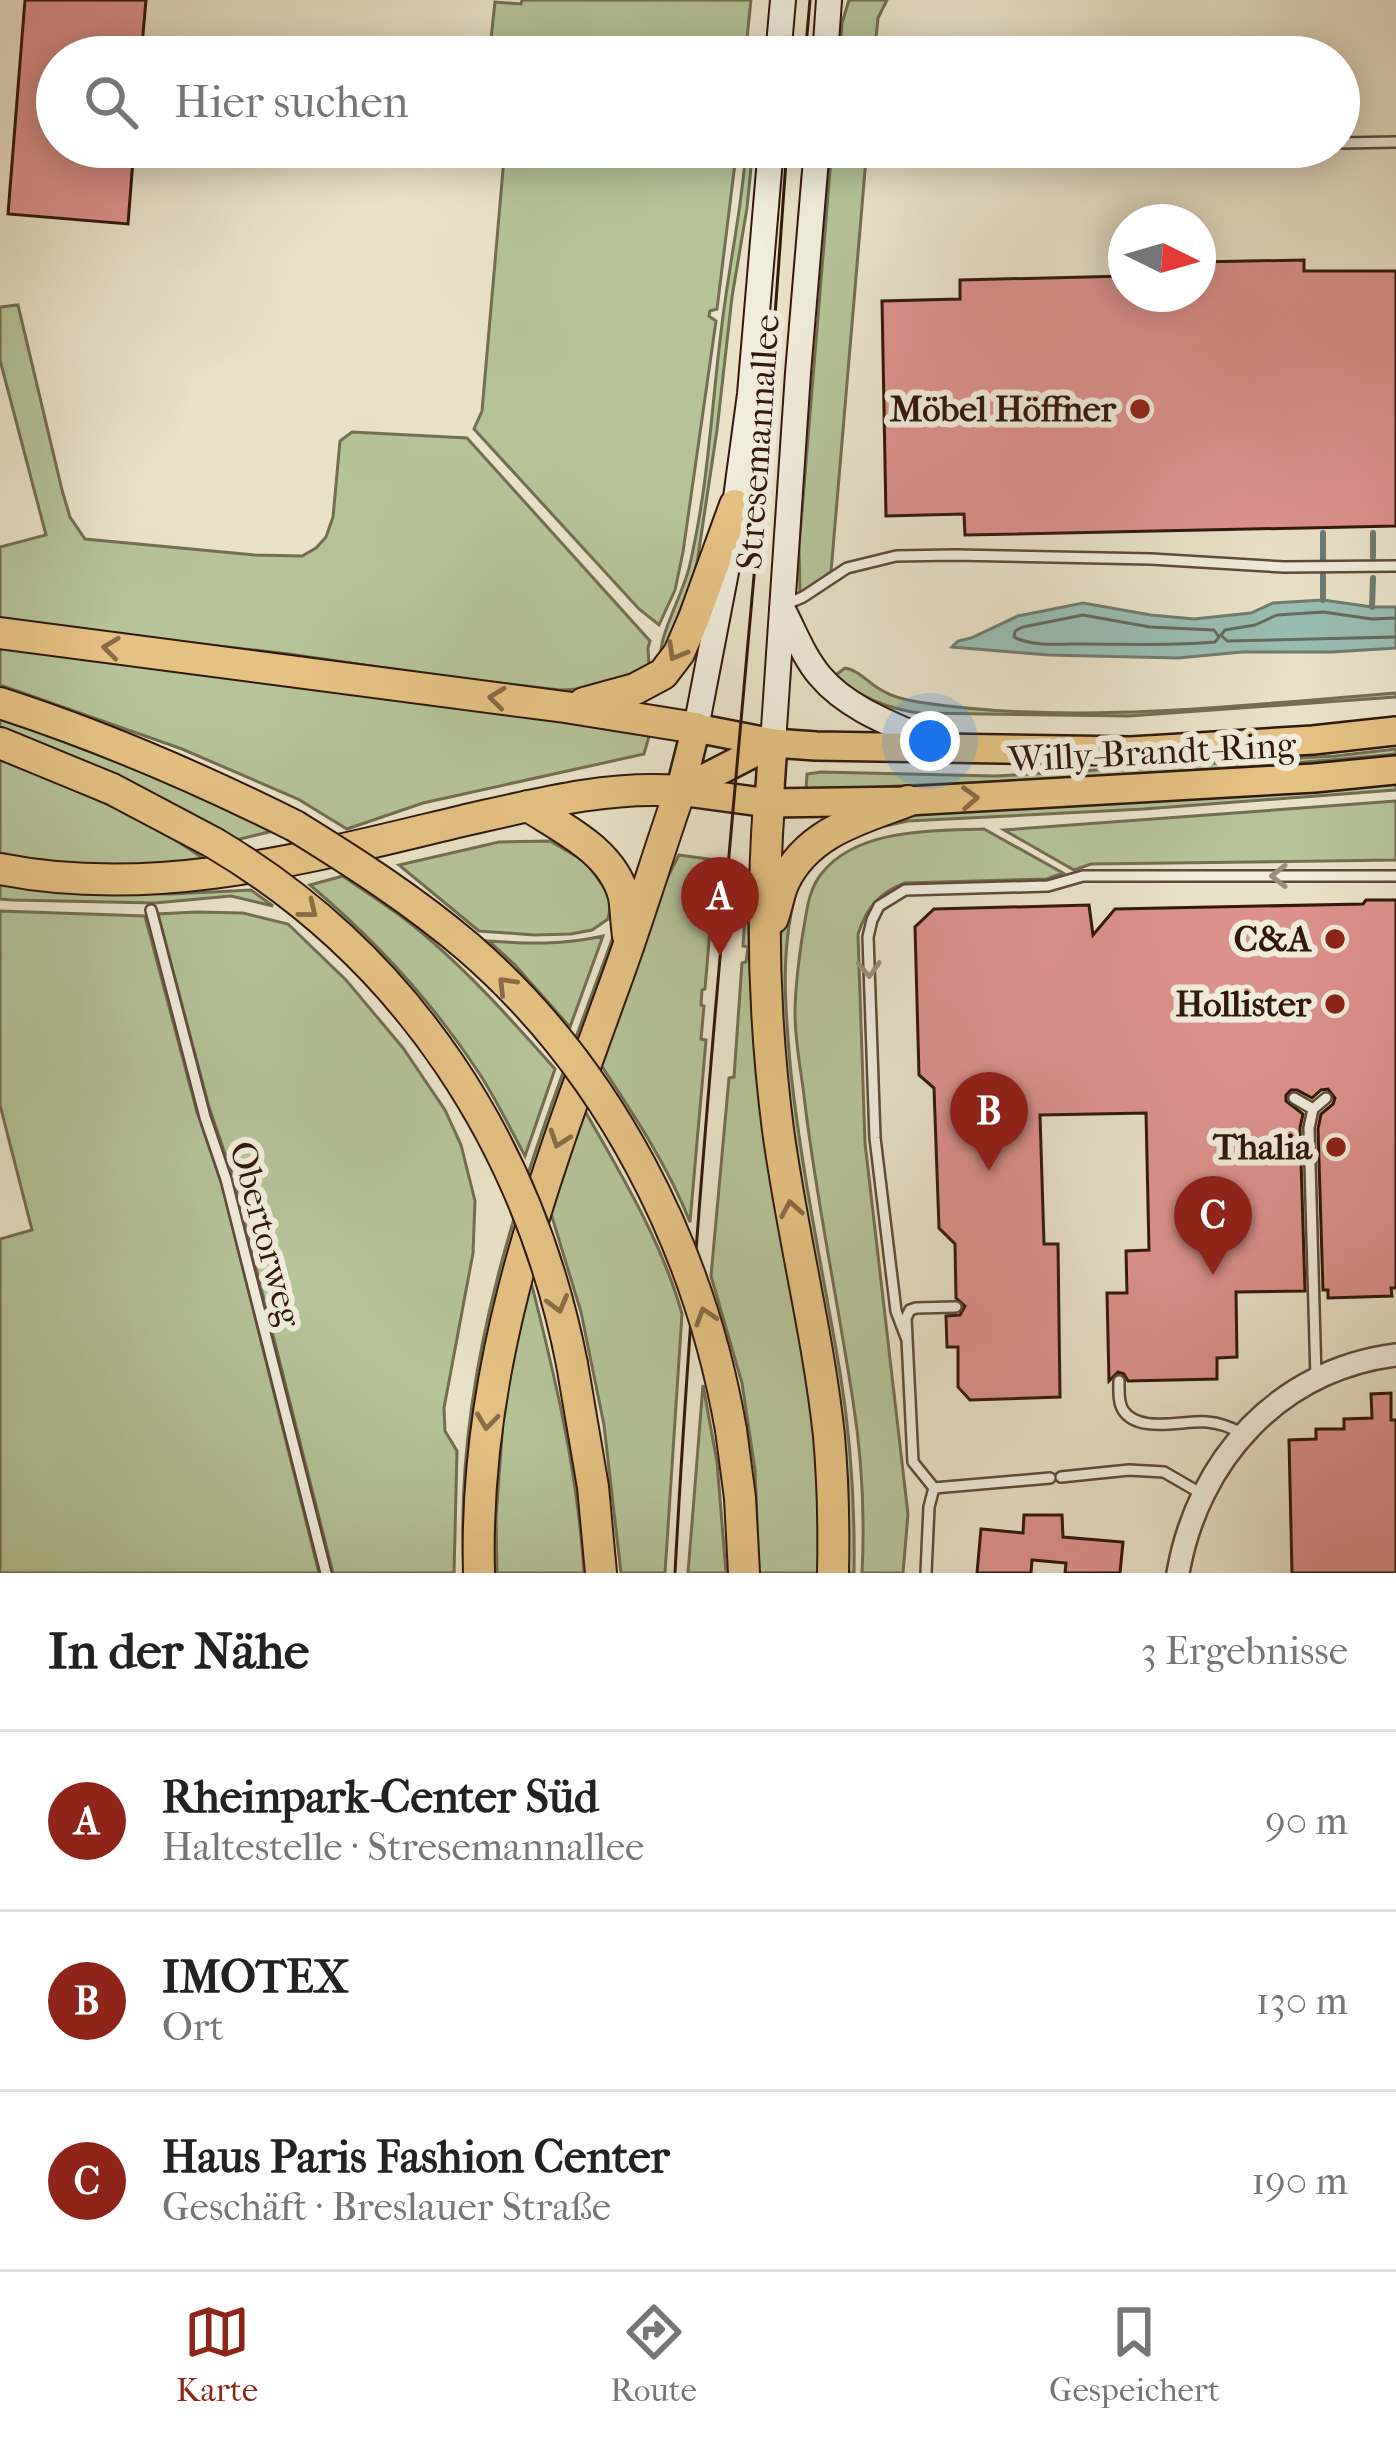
<!DOCTYPE html>
<html lang="de">
<head>
<meta charset="utf-8">
<style>
	:root { --surface:#fff; --page:#f2f2f2; --text:#222; --muted:#767676; --line:#e0e0e0; --accent:#8f2418 }
	body { margin:0; font-family:"IM FELL French Canon",serif; background:var(--page); color:var(--text) }
	.compass { position:absolute; left:1108px; top:204px; width:108px; height:108px; border-radius:50%; background:var(--surface); box-shadow:0 6px 30px #0003; rotate:95deg }
	.you { position:absolute; left:930px; top:741px; width:42px; height:42px; margin:-30px; border:9px solid #fff; border-radius:50%; background:#1a73e8; box-shadow:0 0 0 18px #1a73e833 }
	.badge { display:grid; place-items:center; width:78px; height:78px; border-radius:50%; background:var(--accent); color:#fff; font-size:39px; font-weight:700 }
	.pin { position:absolute; translate:-50% -99px; filter:drop-shadow(0 3px 6px #0008) }
	.pin::after { content:''; position:absolute; top:63px; width:42px; height:36px; background:inherit; clip-path:polygon(0 0,100% 0,50% 100%) }
	.list { margin:0; padding:0; list-style:none }
	h2 { display:flex; justify-content:space-between; align-items:center; height:156px; margin:0; padding:0 48px; font-size:51px }
	h2 small { font-size:39px; font-weight:400; color:var(--muted) }
	.list li { display:grid; grid-template-columns:78px 1fr auto; gap:36px; align-items:center; box-sizing:border-box; height:180px; padding:0 48px; border-top:3px solid var(--line) }
	.list b { display:block; font-size:45px; white-space:nowrap }
	.list p { margin:0; font-size:39px; white-space:nowrap; color:var(--muted) }
	.list em { font-size:39px; font-style:normal; color:var(--muted) }
	.icon { flex:none; width:66px; height:66px; fill:none; stroke:currentColor; stroke-width:2; stroke-linecap:round; stroke-linejoin:round }
	.map { position:relative; flex:none; width:1396px; height:1573px; overflow:hidden }
	.search { position:absolute; background:var(--surface); box-shadow:0 6px 30px #0003; left:36px; right:36px; top:36px; height:132px; display:flex; align-items:center; gap:30px; box-sizing:border-box; padding:0 42px; border-radius:66px; color:var(--muted); font-size:45px }
	.sheet { height:696px; background:var(--surface) }
	nav { display:flex; justify-content:space-around; align-items:center; box-sizing:border-box; height:168px; border-top:3px solid var(--line); background:var(--surface); font-size:33px; color:var(--muted) }
	nav a { display:grid; justify-items:center; gap:6px }
	nav .on { color:var(--accent) }
	.map>svg:first-child { display:block }
	.green { fill:#b5c397; stroke:#736e51; stroke-width:3 }
	.water { fill:#98beb3; stroke:#6f7c70; stroke-width:3 }
	.lines { fill:none; stroke-linecap:round; stroke-linejoin:round }
	.shore { stroke:#646b5f; stroke-width:3 }
	.stream { stroke:#6f7c70; stroke-width:6 }
	.building { fill:#dc928c; stroke:#31180b; stroke-width:3 }
	.service-casing { stroke:#5f4a3a; stroke-width:14 }
	.tertiary-casing { stroke:#5f4a3a; stroke-width:26 }
	.secondary-casing { stroke:#31180b; stroke-width:28 }
	.primary-casing { stroke:#31180b; stroke-width:32 }
	.trunk-casing { stroke:#31180b; stroke-width:34 }
	.motorway-casing { stroke:#31180b; stroke-width:34 }
	.service { stroke:#f1ecdb; stroke-width:9 }
	.tertiary { stroke:#f1ecdb; stroke-width:21 }
	.secondary { stroke:#f1ecdb; stroke-width:24 }
	.primary { stroke:#e5c184; stroke-width:27 }
	.trunk { stroke:#e5c184; stroke-width:30 }
	.motorway { stroke:#e5c184; stroke-width:30 }
	.tram { stroke:#31180b; stroke-width:3 }
	.motorway-bridge-casing { stroke:#31180b; stroke-width:34; stroke-linecap:butt }
	.motorway-bridge { stroke:#e5c184; stroke-width:30 }
	.oneway { stroke:#8b6c48 }
	.oneway2 { stroke:#9b8d7d }
	.poi-dot { fill:#8f2418; stroke:#f1ecdb; stroke-width:4.5 }
	.labels { text-anchor:middle; dominant-baseline:central; stroke-width:12; stroke-linejoin:round; paint-order:stroke }
	.poi-label { font-size:36px; font-weight:bold; fill:#31180b; stroke:#f1ecdb; text-anchor:end }
	.street-label { font-size:36px; fill:#31180b; stroke:#f1ecdb }
</style>
</head>
<body>
<div class="map">
<svg width="1396" height="1573" viewBox="0 0 1396 1573">
	<rect width="100%" height="100%" fill="#eae2c7"/>
	<filter id="stains"><feTurbulence type="fractalNoise" baseFrequency=".00167" numOctaves="4"/><feColorMatrix values="0 0 0 0 .2 0 0 0 0 .09 0 0 0 0 .02 0 0 0 .5 -.17"/></filter>
	<radialGradient id="worn" r=".72"><stop offset=".6" stop-color="#630" stop-opacity="0"/><stop offset="1" stop-color="#630" stop-opacity=".3"/></radialGradient>
	<path class="green" d="M522 0H751L745 57H489L495 2 521 4Z
		M849 0H887L878 18 874 57H840L842 23Z
		M505 147H737L717 309 710 311 709 316 716 321 683 552 675 590 659 625 639 609 474 429 482 411Z
		M746 147H753L747 208 732 297 717 430 697 563 683 617 661 654C659 637 684 590 689 568 710 481 712 390 725 302 732 250 743 200 746 147Z
		M832 147H867L831 572 800 595 799 547Z
		M18 305 62 490 70 517 85 539 255 555 302 556 316 548 326 537 333 517 340 441 352 432 467 438 650 641 648 648 649 665 644 671 599 688 560 690 445 677 289 654 0 622V547L46 535 0 360V307Z
		M0 645 650 733 644 754 423 803 347 829 298 799 182 749 0 685Z
		M845 668C859 670 869 684 883 691 893 697 906 700 918 702 1072 726 1241 705 1396 693V697L1129 716 920 713C886 709 861 696 833 677Z
		M0 717 169 782 273 831 236 840C161 794 82 759 0 727Z
		M1396 749V754C1200 773 1003 782 806 790L807 774 821 772 995 776 1335 756Z
		M0 757 152 824 204 859C131 868 73 866 0 856Z
		M1396 783V790L1144 809 908 821 876 828 897 816 937 811 1171 800Z
		M1396 801V860L1091 864 1074 870 1004 830Z
		M984 829 1063 873 1047 879 905 883C879 893 867 907 858 934L865 1143 908 1514 903 1573H862C865 1515 862 1458 853 1401 838 1302 817 1204 805 1104 802 1075 795 1044 795 1014 795 987 799 958 803 932 807 911 808 890 822 873 858 828 933 831 984 829Z
		M550 841 586 862 612 899 608 919 592 930 571 934 534 935 479 931 399 865 499 842Z
		M679 855 716 860 705 989 702 990 701 1005 704 1006 701 1039 706 1040 690 1222C668 1166 634 1115 601 1065L663 886Z
		M748 869 749 949 759 1098 813 1415 820 1482 819 1573H759L755 1470 742 1383 711 1276 729 1078 734 1077 742 963 746 962 748 947 743 946Z
		M343 876C364 891 386 905 406 920 461 963 509 1017 555 1069L525 1156C510 1128 496 1099 479 1073 432 1001 375 940 310 885Z
		M0 881 104 893 171 894 251 890 273 906 231 896 155 903 12 900 0 899Z
		M799 882C779 945 785 1009 791 1073 802 1174 823 1272 840 1372 851 1439 855 1505 854 1573H847L848 1481 843 1436C824 1318 801 1200 787 1081 781 1027 772 969 784 916 786 904 794 893 799 882Z
		M0 911 145 916 197 1112 222 1185 319 1573H0V1239L32 1230 0 1105Z
		M196 912 243 913 288 924 346 980 403 1048 445 1110 461 1145 475 1201 473 1253 444 1408 445 1431 457 1451 454 1573H333L233 1177 209 1107 158 914Z
		M616 929 617 945 546 1138 509 1248 494 1308 481 1372 464 1573C451 1346 540 1137 616 929Z
		M603 936 570 1027 515 965 489 941C528 944 564 945 603 936Z
		M585 1111C622 1176 662 1242 682 1314L665 1573H621L604 1425 581 1312 549 1207Z
		M529 1274C554 1372 578 1472 584 1573H497L496 1518 505 1394Z
		M703 1385 717 1462 726 1573H688Z"/>
	<path class="water" d="M1323 600 1372 607H1396V648L1332 652H1242L1178 658 1048 655 952 647 958 641 971 638 1018 616 1083 603 1151 615 1194 619 1251 613 1273 603Z"/>
	<g class="lines">
		<path class="shore" d="M1083 615 1150 627 1214 630 1219 637 1215 642C1173 646 1131 644 1089 644 1066 643 1034 648 1014 637L1015 631 1023 627Z
			M1396 618 1372 619 1323 612 1277 615 1255 625 1225 630 1221 635 1227 641 1396 637"/>
		<path class="stream" d="M1323 533V561
			M1373 533V557
			M1323 600V575
			M1372 607 1373 578"/>
	</g>
	<path class="building" d="M25 0H146L141 57H57V147H134L128 224 8 214Z
		M1304 260V271H1396V526L965 535 964 514 886 516 882 301 960 299V280L1126 276V294H1198V262Z
		M1366 900H1396V1288H1391L1392 1296 1328 1298V1290H1323L1318 1129 1321 1114 1333 1104 1335 1098 1328 1089 1321 1090 1312 1098 1297 1090H1291L1286 1095V1101L1303 1114 1300 1128 1305 1291 1236 1292 1237 1357 1217 1358V1379L1128 1381 1124 1374 1118 1372 1109 1381 1107 1293H1127L1126 1251 1149 1250 1146 1113 1040 1115 1044 1244H1058L1060 1397 970 1400 958 1387V1347H947L946 1316 960 1315 965 1306 956 1298 955 1244 939 1228 934 1088 919 1075 915 927 934 909 1089 905 1093 935 1115 909 1363 904Z
		M1391 1393V1420H1396V1573H1292L1289 1440 1316 1439V1429H1344V1419L1372 1418 1371 1394Z
		M1024 1515H1062L1063 1537 1123 1542 1120 1573H1065L1066 1563 1032 1560 1031 1573H977L981 1529 1023 1533Z"/>
	<g class="lines">
		<defs>
			<path id="service" d="M1339 143 1396 142
				M784 605 803 597 847 568 896 556 955 555 1151 559 1284 567 1396 566
				M151 910 205 1117 226 1179 326 1573
				M1294 1098 1313 1109
				M907 1340 896 1311 875 1138 868 937 872 920 879 906 905 890 1048 886 1083 876H1396
				M1316 1378 1309 1128 1313 1109 1326 1098
				M1119 1381C1119 1390 1118 1402 1123 1410 1138 1434 1183 1420 1207 1422 1221 1423 1231 1428 1244 1434
				M1061 1477 1129 1470 1164 1472 1202 1494
				M934 1488 913 1462 906 1318 910 1310 916 1308 956 1307
				M934 1488 1050 1478
				M926 1573 929 1507 934 1488"/>
			<path id="tertiary" d="M1178 1573C1198 1459 1279 1370 1396 1355"/>
			<path id="secondary" d="M778 57 783 0
				M825 57 829 0
				M782 608C794 630 803 656 820 676 850 712 903 728 945 748
				M696 728 726 572 750 394 771 147
				M773 743 798 373 817 147"/>
			<path id="primary" d="M696 728 773 743 816 746 1131 751 1313 740 1396 731
				M680 791 769 803 908 801 1314 778 1396 770
				M680 791 773 743
				M680 791 696 728
				M769 803 773 743"/>
			<path id="trunk" d="M769 803C761 913 764 1021 778 1130 792 1233 818 1334 829 1436 833 1482 834 1527 833 1573
				M528 806C564 829 613 852 624 897 626 909 626 923 628 936
				M773 918C777 906 779 893 784 882 808 832 860 819 908 801
				M479 1573C473 1361 545 1177 616 981 639 918 658 854 680 791"/>
			<path id="motorway" d="M0 633 565 707 696 728
				M0 703C102 736 199 778 295 826
				M584 703 635 689 663 674 679 653 694 618 735 505
				M0 743 112 789 214 843
				M0 869C156 900 311 857 462 821 533 805 607 785 680 791
				M572 1364 593 1487 601 1573
				M731 1430 740 1498 744 1573"/>
		</defs>
		<use href="#service" class="service-casing"/>
		<use href="#tertiary" class="tertiary-casing"/>
		<use href="#secondary" class="secondary-casing"/>
		<use href="#primary" class="primary-casing"/>
		<use href="#trunk" class="trunk-casing"/>
		<use href="#motorway" class="motorway-casing"/>
		<use href="#service" class="service"/>
		<use href="#tertiary" class="tertiary"/>
		<use href="#secondary" class="secondary"/>
		<use href="#primary" class="primary"/>
		<use href="#trunk" class="trunk"/>
		<use href="#motorway" class="motorway"/>
		<path class="tram" d="M805 57 810 0
			M675 1573C693 1236 725 901 755 565 768 426 777 286 787 147"/>
		<defs>
			<path id="motorway-bridge" d="M295 826C355 863 414 901 468 947 610 1070 699 1246 731 1430
				M214 843C408 958 529 1145 572 1364"/>
		</defs>
		<use href="#motorway-bridge" class="motorway-bridge-casing"/>
		<use href="#motorway-bridge" class="motorway-bridge"/>
	</g>
	<defs><path id="oneway-chevron" d="M-2-3.5L2.5 0L-2 3.5" fill="none" stroke-width="1.6" stroke-linecap="round" stroke-linejoin="round" transform="scale(3)"/></defs>
	<g class="oneway">
		<use href="#oneway-chevron" transform="translate(111 648) rotate(-173)"/>
		<use href="#oneway-chevron" transform="translate(676 652) rotate(120)"/>
		<use href="#oneway-chevron" transform="translate(497 698) rotate(-173)"/>
		<use href="#oneway-chevron" transform="translate(970 798) rotate(-3)"/>
		<use href="#oneway-chevron" transform="translate(309 910) rotate(39)"/>
		<use href="#oneway-chevron" transform="translate(506 985) rotate(-134)"/>
		<use href="#oneway-chevron" transform="translate(559 1139) rotate(109)"/>
		<use href="#oneway-chevron" transform="translate(791 1209) rotate(-100)"/>
		<use href="#oneway-chevron" transform="translate(558 1304) rotate(75)"/>
		<use href="#oneway-chevron" transform="translate(705 1316) rotate(-108)"/>
		<use href="#oneway-chevron" transform="translate(487 1421) rotate(97)"/>
	</g>
	<g class="oneway2">
		<use href="#oneway-chevron" transform="translate(1279 876) rotate(180)"/>
		<use href="#oneway-chevron" transform="translate(869 969) rotate(88)"/>
	</g>
	<g class="poi-dot">
		<circle cx="1140" cy="409" r="12"/>
		<circle cx="1335" cy="939" r="12"/>
		<circle cx="1335" cy="1004" r="12"/>
		<circle cx="1336" cy="1147" r="12"/>
	</g>
	<g class="labels">
		<g class="poi-label">
			<text x="1116" y="409">Möbel Höffner</text>
			<text x="1311" y="939">C&amp;A</text>
			<text x="1311" y="1004">Hollister</text>
			<text x="1312" y="1147">Thalia</text>
		</g>
		<g class="street-label">
			<text transform="translate(758 442) rotate(-86)">Stresemannallee</text>
			<text transform="translate(1152 752) rotate(-3)">Willy-Brandt-Ring</text>
			<text transform="translate(266 1234) rotate(75)">Obertorweg</text>
		</g>
	</g>
	<rect width="100%" height="100%" filter="url(#stains)"/>
	<rect width="100%" height="100%" fill="url(#worn)"/>
</svg>
<svg class="compass" viewBox="-18 -18 36 36"><path d="M0-13l5 13h-10z" fill="#e53935"/><path d="M0 13l5-13h-10z" fill="#767676"/></svg>
<div class="you"></div>
<div class="pin badge" style="left:720px;top:956px">A</div>
<div class="pin badge" style="left:989px;top:1171px">B</div>
<div class="pin badge" style="left:1213px;top:1275px">C</div>
<div class="search"><svg class="icon" aria-label="search" viewBox="0 0 24 24"><circle cx="10" cy="10" r="6"/><path d="M15 15l6 6"/></svg>Hier suchen</div>
</div>
<section class="sheet">
<h2>In der Nähe<small>3 Ergebnisse</small></h2>
<ul class="list">
<li><span class="badge">A</span><div><b>Rheinpark-Center Süd</b><p>Haltestelle · Stresemannallee</p></div><em>90 m</em></li>
<li><span class="badge">B</span><div><b>IMOTEX</b><p>Ort</p></div><em>130 m</em></li>
<li><span class="badge">C</span><div><b>Haus Paris Fashion Center</b><p>Geschäft · Breslauer Straße</p></div><em>190 m</em></li>
</ul>
</section>
<nav>
<a class="on"><svg class="icon" aria-label="map" viewBox="0 0 24 24"><path d="M3 6l6-2 6 2 6-2v14l-6 2-6-2-6 2zM9 4v14M15 6v14"/></svg>Karte</a>
<a><svg class="icon" aria-label="directions" viewBox="0 0 24 24"><path d="M12 3l9 9-9 9-9-9zM9 14v-3h6M13 9l2 2-2 2"/></svg>Route</a>
<a><svg class="icon" aria-label="saved" viewBox="0 0 24 24"><path d="M7 4h10v16l-5-4-5 4z"/></svg>Gespeichert</a>
</nav>
</body>
</html>
